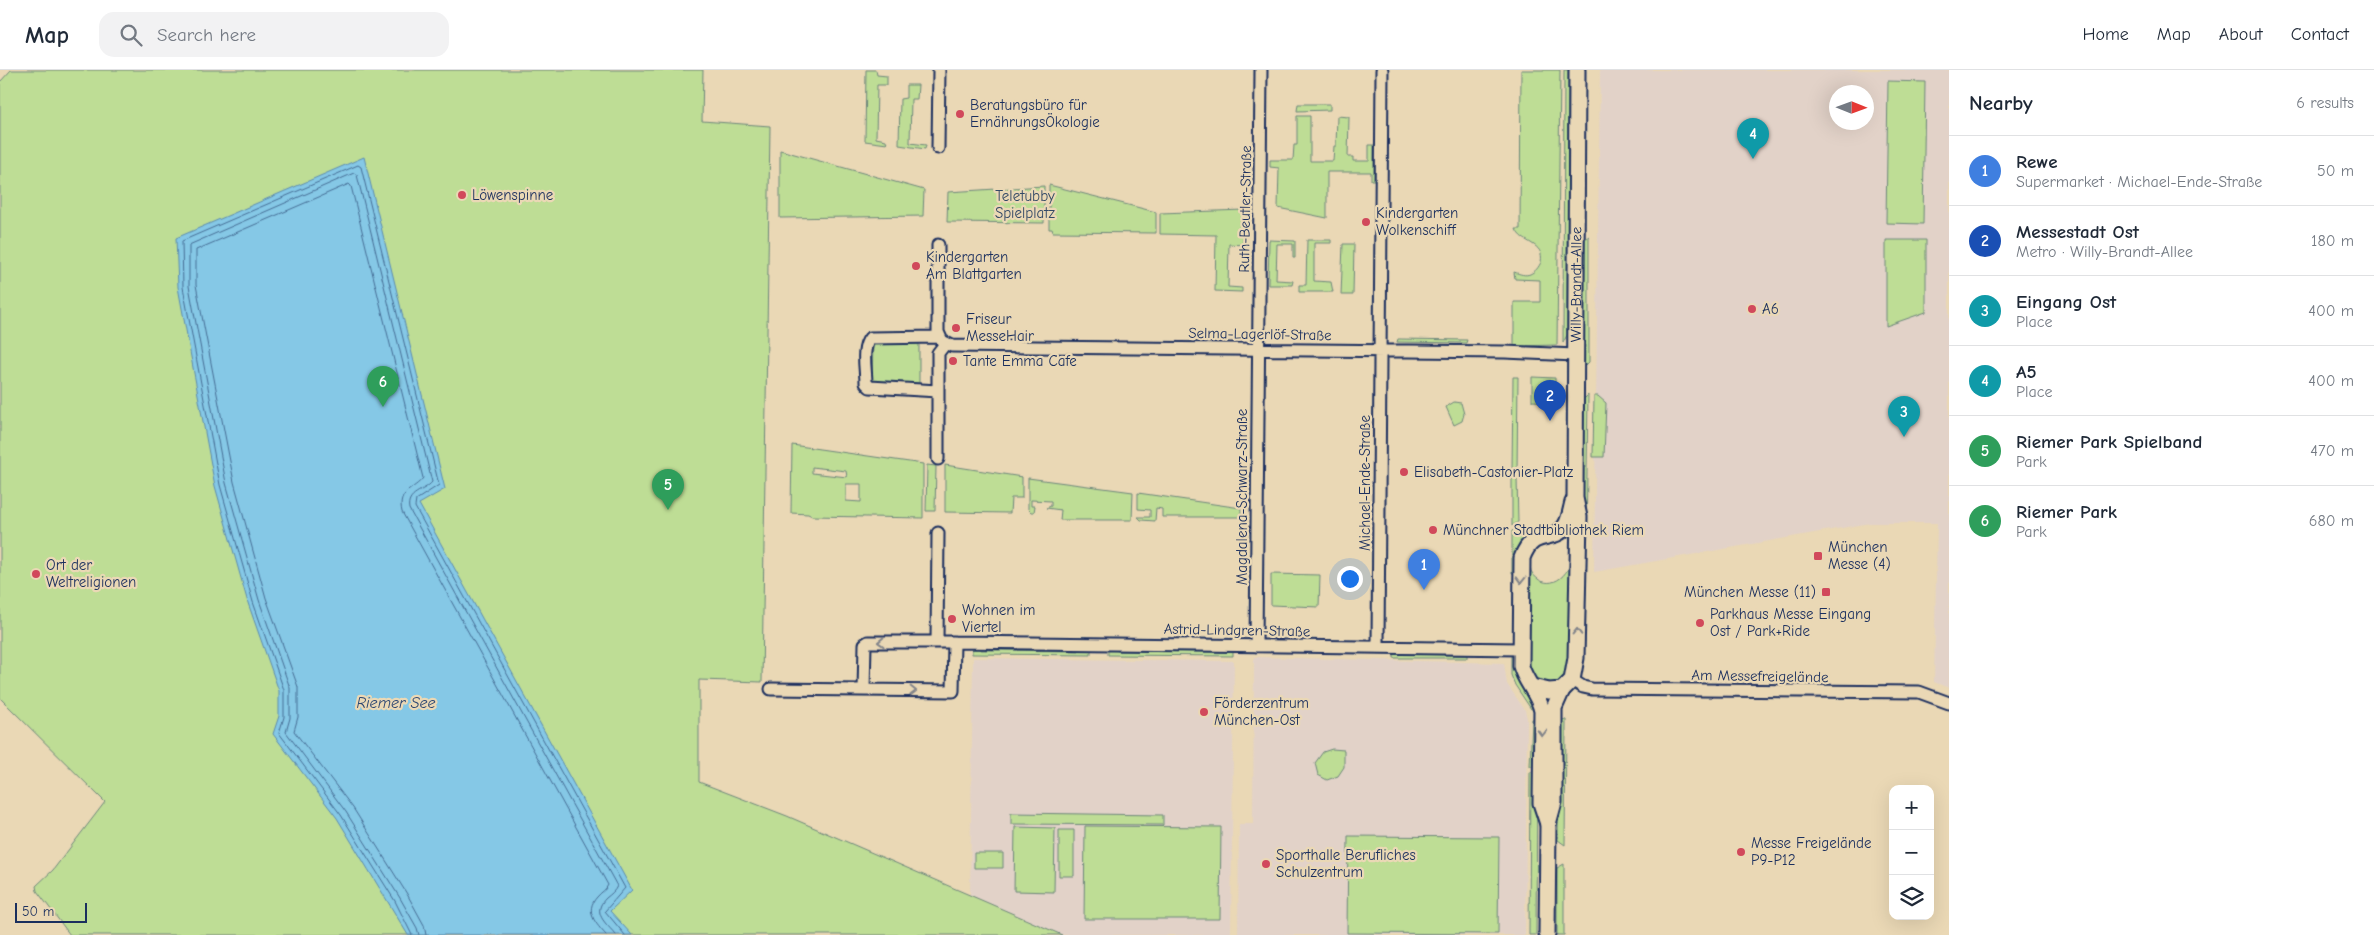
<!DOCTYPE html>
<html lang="en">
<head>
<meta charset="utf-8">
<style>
	:root { --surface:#fff; --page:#f2f2f3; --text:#1f2937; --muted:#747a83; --line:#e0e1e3; --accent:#2563eb }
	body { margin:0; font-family:"Comic Neue",sans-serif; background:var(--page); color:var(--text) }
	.controls { position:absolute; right:15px; bottom:15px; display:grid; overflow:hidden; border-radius:10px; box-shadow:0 5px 20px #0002 }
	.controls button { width:45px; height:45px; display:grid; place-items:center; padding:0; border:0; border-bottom:1px solid var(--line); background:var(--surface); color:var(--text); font:25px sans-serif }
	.compass { position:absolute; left:1829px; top:15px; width:45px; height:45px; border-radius:50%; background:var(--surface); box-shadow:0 5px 20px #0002; rotate:91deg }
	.scale { position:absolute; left:15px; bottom:12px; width:72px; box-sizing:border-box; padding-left:5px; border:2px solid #1b2f5e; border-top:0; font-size:14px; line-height:18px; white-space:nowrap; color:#1b2f5e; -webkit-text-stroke:4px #ead8b5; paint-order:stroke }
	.you { position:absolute; left:1349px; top:508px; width:18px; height:18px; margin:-12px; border:4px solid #fff; border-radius:50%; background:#1a73e8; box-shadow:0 0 0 8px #1a73e833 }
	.badge { display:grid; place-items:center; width:32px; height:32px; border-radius:50%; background:var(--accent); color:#fff; font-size:16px; font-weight:700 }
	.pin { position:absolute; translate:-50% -41px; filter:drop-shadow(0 1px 2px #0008) }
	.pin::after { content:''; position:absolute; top:26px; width:18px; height:15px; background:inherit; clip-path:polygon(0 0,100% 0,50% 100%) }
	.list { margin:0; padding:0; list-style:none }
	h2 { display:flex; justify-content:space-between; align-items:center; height:65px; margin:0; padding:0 20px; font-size:21px }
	h2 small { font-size:16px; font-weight:400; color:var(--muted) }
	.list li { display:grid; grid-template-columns:32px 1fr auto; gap:15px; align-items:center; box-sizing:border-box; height:70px; padding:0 20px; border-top:1px solid var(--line) }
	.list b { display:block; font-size:19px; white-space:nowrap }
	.list p { margin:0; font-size:16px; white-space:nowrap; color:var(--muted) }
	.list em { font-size:16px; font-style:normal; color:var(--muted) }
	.icon { flex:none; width:28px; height:28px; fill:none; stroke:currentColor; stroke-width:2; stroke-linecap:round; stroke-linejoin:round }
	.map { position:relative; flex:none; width:1949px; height:865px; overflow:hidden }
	header { display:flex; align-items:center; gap:30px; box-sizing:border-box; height:70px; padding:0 25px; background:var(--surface); border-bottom:1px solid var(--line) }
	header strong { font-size:24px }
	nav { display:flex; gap:28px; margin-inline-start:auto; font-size:18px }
	.search { width:350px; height:45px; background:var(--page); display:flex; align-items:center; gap:12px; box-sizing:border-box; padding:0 18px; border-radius:15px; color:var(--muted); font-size:19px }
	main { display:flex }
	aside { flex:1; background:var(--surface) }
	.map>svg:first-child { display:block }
	.built { fill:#e2d2c8; fill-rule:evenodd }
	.green { fill:#bedd95; stroke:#6c867a; fill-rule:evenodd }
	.water { fill:#85c8e6; stroke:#5b8bb0 }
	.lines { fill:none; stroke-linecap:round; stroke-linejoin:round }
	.shore { stroke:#456c94; stroke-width:1 }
	.street-casing { stroke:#1b2f5e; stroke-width:15 }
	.secondary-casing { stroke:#1b2f5e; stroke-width:19 }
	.street { stroke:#ead8b5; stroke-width:11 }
	.secondary { stroke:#ead8b5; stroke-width:15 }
	.oneway { stroke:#82848a }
	.poi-dot { fill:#d1495b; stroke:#ead8b5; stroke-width:2 }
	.labels { text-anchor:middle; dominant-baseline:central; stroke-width:4.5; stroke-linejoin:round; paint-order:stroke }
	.poi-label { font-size:15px; fill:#1b2f5e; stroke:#ead8b5; text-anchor:start }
	.park-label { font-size:15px; fill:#334966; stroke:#ead8b5 }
	.street-label { font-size:15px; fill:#1b2f5e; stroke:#ead8b5 }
	.water-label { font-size:16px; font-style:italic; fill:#2b4672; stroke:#ead8b5 }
</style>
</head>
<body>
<header>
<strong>Map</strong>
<div class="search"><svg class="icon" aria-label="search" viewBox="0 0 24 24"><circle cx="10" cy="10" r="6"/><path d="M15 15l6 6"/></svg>Search here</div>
<nav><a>Home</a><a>Map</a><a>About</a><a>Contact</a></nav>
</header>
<main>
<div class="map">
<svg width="1949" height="865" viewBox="0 0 1949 865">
	<rect width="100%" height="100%" fill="#ead8b5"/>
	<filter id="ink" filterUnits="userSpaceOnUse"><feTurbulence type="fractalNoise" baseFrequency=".02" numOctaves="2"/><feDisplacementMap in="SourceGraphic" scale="10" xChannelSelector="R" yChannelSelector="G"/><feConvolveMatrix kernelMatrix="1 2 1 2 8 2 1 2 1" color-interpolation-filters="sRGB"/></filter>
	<g filter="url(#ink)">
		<path class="built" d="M1600 0H1949V618L1934 612 1937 453H1870L1594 502ZM1836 22H1866V52H1836Z
			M1254 587 1504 593 1507 614 1525 640 1527 648 1525 865H1238L1239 754H1253Z
			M973 588 1234 591 1231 865H1062L970 825Z"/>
		<path class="green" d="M11 0H703L702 51 770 56 762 612 699 610V712L787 746 1062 865H70L37 821 36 816 53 800 105 732 0 628V12Z
			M866 0H876L877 5 887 6V15H877L876 68 886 70 887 74 865 71Z
			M1521 0H1560L1557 275 1514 276V232H1540V210L1515 209 1514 202C1520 204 1525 206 1530 204 1535 202 1539 197 1541 192 1545 172 1521 174 1516 159H1520Z
			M1564 0H1568V2L1567 265 1563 273Z
			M1888 11 1925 12 1923 154 1886 153Z
			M906 15H918L917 29H911L910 73 926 75 925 79 899 75 900 29 906 28Z
			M1298 34H1330V40L1297 41Z
			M1297 46H1310V91H1333L1334 76H1336L1337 46 1349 47 1348 87H1353V91H1369V75H1374V110H1371V102H1327V148L1278 138 1279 98 1270 97V90H1293L1294 75H1297Z
			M780 80 924 120 923 146 780 148Z
			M1049 115 1156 142V163L1053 162 1052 159H1049Z
			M1044 116V153L947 152 948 122Z
			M1244 140 1243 175 1229 174 1228 217 1242 218V222L1215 221 1216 165 1160 164V143Z
			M1589 166V292L1584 297 1585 169Z
			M1269 170 1295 171V188H1293V174H1277L1276 210 1293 211 1292 215H1268Z
			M1307 170H1331V173H1314V211L1331 212 1333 222H1299V215H1306Z
			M1886 170H1926V242L1886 256Z
			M1343 174H1354L1353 225H1341Z
			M1398 269H1400L1467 270 1466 273 1397 272Z
			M873 273 919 274V313H872Z
			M1513 307H1518L1517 402H1512Z
			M1532 307 1555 308V332L1532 331Z
			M1588 325 1586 476H1582L1584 329Z
			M1594 326H1598L1606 333 1604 387H1593Z
			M1454 332 1461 333 1464 344 1462 351 1454 355 1446 337Z
			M792 375 923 394V448L812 446 808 444 791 443ZM812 397 846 401 847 407 812 403ZM846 414H861V432L846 431Z
			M927 395 936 396 935 441H926Z
			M945 395 1022 407V428H1011L1010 443 945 442Z
			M1028 408 1133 422 1132 450H1060L1061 440 1046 438 1051 436V431L1031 430V436H1035L1034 442H1031L1028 439Z
			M1512 408H1517L1518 452 1512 456Z
			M1138 423 1241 438V447H1162V439L1156 438 1155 451 1141 450 1138 447H1150V440L1138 439Z
			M1520 457 1526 467 1518 480 1516 503H1512V461Z
			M1528 494C1536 519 1560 518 1570 495L1569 598C1561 620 1540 619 1528 600Z
			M1271 504 1320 505 1319 537 1271 535Z
			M972 577H981V580L1079 581 1080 578H1091V585L972 584Z
			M1108 578H1117V581L1229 582V579H1233V586L1108 585Z
			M1394 584 1467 585V588H1394Z
			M1511 584C1517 591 1514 600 1517 608 1521 620 1532 628 1537 639H1531L1515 615 1511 605Z
			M1532 649H1538L1537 696H1530Z
			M1559 649 1566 650 1565 775 1558 770Z
			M1332 679 1344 680V697L1338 706 1327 710 1318 705 1315 693 1323 682Z
			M1530 702H1537L1536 865H1529Z
			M1011 743 1163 745V755L1011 754Z
			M1085 756 1221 757 1220 849H1084Z
			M1015 757 1055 758 1054 822 1014 821Z
			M1059 760H1074V806H1059Z
			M1348 766 1499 767 1498 864 1347 863Z
			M974 783H1003V798H974Z
			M1564 794V865H1557V798Z"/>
		<path class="water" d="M364 87 445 419 419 434 632 820 610 841 632 865H408L337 748 273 664 279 646V621L248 533 215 416 178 217 176 168Z"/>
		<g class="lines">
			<path class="shore" d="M412 865 395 831 341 745 279 663 284 647V620L253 532 220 415 183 217 182 171 358 95 361 97 439 415 416 430 415 437 625 818 605 841 625 865
				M419 865 417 858 400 828 346 742 286 662 290 648V618L259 530 226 413 189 216V175L354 103 357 105 432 412C424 422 406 422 409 439L617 816C615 821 611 824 606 828 591 843 606 853 616 865
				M426 865 424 855 407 824 353 738 294 661 298 647V617L266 528 234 412 196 215V180L349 114 351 116 423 408C414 420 397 421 402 442L608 815C606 820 601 822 597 827 584 841 596 854 606 865"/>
			<defs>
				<path id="street" d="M938 78 939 0
					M938 175V262L942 271 952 276 1505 282 1575 285
					M938 321 870 317 866 313C866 299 861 279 870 268L939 267
					M938 389V283L945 274
					M937 572 938 463
					M954 572 1520 579
					M1256 576 1261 0
					M1378 577 1382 0
					M1572 610 1583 617 1592 619 1919 622 1949 633
					M771 619 953 621 954 572H868L865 574 864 620"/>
				<g id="secondary">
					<path id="s1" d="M1532 617 1549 621 1562 620 1572 610 1576 588 1579 447 1575 428 1577 0"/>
					<path d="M1548 754 1541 733 1542 641C1539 624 1525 612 1521 596L1522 488C1534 455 1554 475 1566 455 1570 448 1571 439 1573 432"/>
					<path d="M1547 865 1548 754 1554 732V638L1562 620"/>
				</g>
			</defs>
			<use href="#street" class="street-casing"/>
			<use href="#secondary" class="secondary-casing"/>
			<use href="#street" class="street"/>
			<use href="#secondary" class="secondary"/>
		</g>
		<defs><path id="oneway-chevron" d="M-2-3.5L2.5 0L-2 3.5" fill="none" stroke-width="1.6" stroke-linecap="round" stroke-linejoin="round" transform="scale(1.25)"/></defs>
		<g class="oneway">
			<use href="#oneway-chevron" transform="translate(1521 510) rotate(91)"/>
			<use href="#oneway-chevron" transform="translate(1577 562) rotate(-89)"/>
			<use href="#oneway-chevron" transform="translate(881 572) rotate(178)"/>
			<use href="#oneway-chevron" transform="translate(913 621) rotate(1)"/>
			<use href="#oneway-chevron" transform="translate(1542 663) rotate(91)"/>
		</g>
	</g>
	<g class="poi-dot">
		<circle cx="960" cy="44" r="5"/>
		<circle cx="462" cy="125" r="5"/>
		<circle cx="1366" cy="152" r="5"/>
		<circle cx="916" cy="196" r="5"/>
		<circle cx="1752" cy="239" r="5"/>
		<circle cx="956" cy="258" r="5"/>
		<circle cx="953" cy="291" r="5"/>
		<circle cx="1404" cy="402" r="5"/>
		<circle cx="1433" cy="460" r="5"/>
		<rect x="1813" y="481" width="10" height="10" rx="2.5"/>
		<circle cx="36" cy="504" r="5"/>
		<rect x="1821" y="517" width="10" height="10" rx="2.5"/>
		<circle cx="952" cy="549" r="5"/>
		<circle cx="1700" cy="553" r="5"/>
		<circle cx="1204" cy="642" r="5"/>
		<circle cx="1741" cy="782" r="5"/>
		<circle cx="1266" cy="794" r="5"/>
	</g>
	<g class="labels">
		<g class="poi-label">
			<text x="970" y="35">Beratungsbüro für<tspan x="970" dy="17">ErnährungsÖkologie</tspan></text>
			<text x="472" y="125">Löwenspinne</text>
			<text x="1376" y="143">Kindergarten<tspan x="1376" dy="17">Wolkenschiff</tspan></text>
			<text x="926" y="187">Kindergarten<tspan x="926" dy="17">Am Blattgarten</tspan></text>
			<text x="1762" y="239">A6</text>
			<text x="966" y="249">Friseur<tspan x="966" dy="17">MesseHair</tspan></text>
			<text x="963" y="291">Tante Emma Cafe</text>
			<text x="1414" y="402">Elisabeth-Castonier-Platz</text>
			<text x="1443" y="460">Münchner Stadtbibliothek Riem</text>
			<text x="1828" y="477">München<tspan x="1828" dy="17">Messe (4)</tspan></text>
			<text x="46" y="495">Ort der<tspan x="46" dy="17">Weltreligionen</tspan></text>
			<text x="1816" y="522" text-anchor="end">München Messe (11)</text>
			<text x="962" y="540">Wohnen im<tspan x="962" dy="17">Viertel</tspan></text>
			<text x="1710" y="544">Parkhaus Messe Eingang<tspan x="1710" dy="17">Ost / Park+Ride</tspan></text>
			<text x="1214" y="633">Förderzentrum<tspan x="1214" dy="17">München-Ost</tspan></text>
			<text x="1751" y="773">Messe Freigelände<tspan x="1751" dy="17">P9-P12</tspan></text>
			<text x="1276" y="785">Sporthalle Berufliches<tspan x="1276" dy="17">Schulzentrum</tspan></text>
		</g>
		<g class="park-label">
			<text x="1025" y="126">Teletubby<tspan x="1025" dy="17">Spielplatz</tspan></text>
		</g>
		<g class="street-label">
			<text transform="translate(1245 139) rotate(-89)">Ruth-Beutler-Straße</text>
			<text stroke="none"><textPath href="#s1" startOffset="441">Willy-Brandt-Allee</textPath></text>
			<text transform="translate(1260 264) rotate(1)">Selma-Lagerlöf-Straße</text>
			<text transform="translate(1365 413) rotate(-90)">Michael-Ende-Straße</text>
			<text transform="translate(1242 427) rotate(-90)">Magdalena-Schwarz-Straße</text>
			<text transform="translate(1237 560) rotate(1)">Astrid-Lindgren-Straße</text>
			<text transform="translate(1760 606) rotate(1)">Am Messefreigelände</text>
		</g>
		<g class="water-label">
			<text x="396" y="633">Riemer See</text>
		</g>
	</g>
</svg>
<div class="controls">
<button>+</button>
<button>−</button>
<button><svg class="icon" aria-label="layers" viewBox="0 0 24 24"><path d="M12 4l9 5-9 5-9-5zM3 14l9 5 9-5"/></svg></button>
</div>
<svg class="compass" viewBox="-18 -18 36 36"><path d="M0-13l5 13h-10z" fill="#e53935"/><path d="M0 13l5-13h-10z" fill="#747a83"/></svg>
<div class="scale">50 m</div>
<div class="you"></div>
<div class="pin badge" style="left:1424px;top:520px;background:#3f7fe0">1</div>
<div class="pin badge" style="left:1550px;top:351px;background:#1a4fb4">2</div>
<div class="pin badge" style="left:1904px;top:367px;background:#0f9aa8">3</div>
<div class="pin badge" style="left:1753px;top:89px;background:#0f9aa8">4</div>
<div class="pin badge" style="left:668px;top:440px;background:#2e9e5b">5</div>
<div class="pin badge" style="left:383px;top:337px;background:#2e9e5b">6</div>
</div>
<aside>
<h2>Nearby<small>6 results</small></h2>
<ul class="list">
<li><span class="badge" style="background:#3f7fe0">1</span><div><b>Rewe</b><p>Supermarket · Michael-Ende-Straße</p></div><em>50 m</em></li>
<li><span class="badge" style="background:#1a4fb4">2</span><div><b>Messestadt Ost</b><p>Metro · Willy-Brandt-Allee</p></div><em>180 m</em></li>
<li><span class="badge" style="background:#0f9aa8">3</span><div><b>Eingang Ost</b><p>Place</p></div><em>400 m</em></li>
<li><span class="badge" style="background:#0f9aa8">4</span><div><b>A5</b><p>Place</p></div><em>400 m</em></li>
<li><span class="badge" style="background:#2e9e5b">5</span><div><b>Riemer Park Spielband</b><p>Park</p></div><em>470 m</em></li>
<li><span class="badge" style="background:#2e9e5b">6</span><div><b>Riemer Park</b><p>Park</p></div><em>680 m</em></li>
</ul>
</aside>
</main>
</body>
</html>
